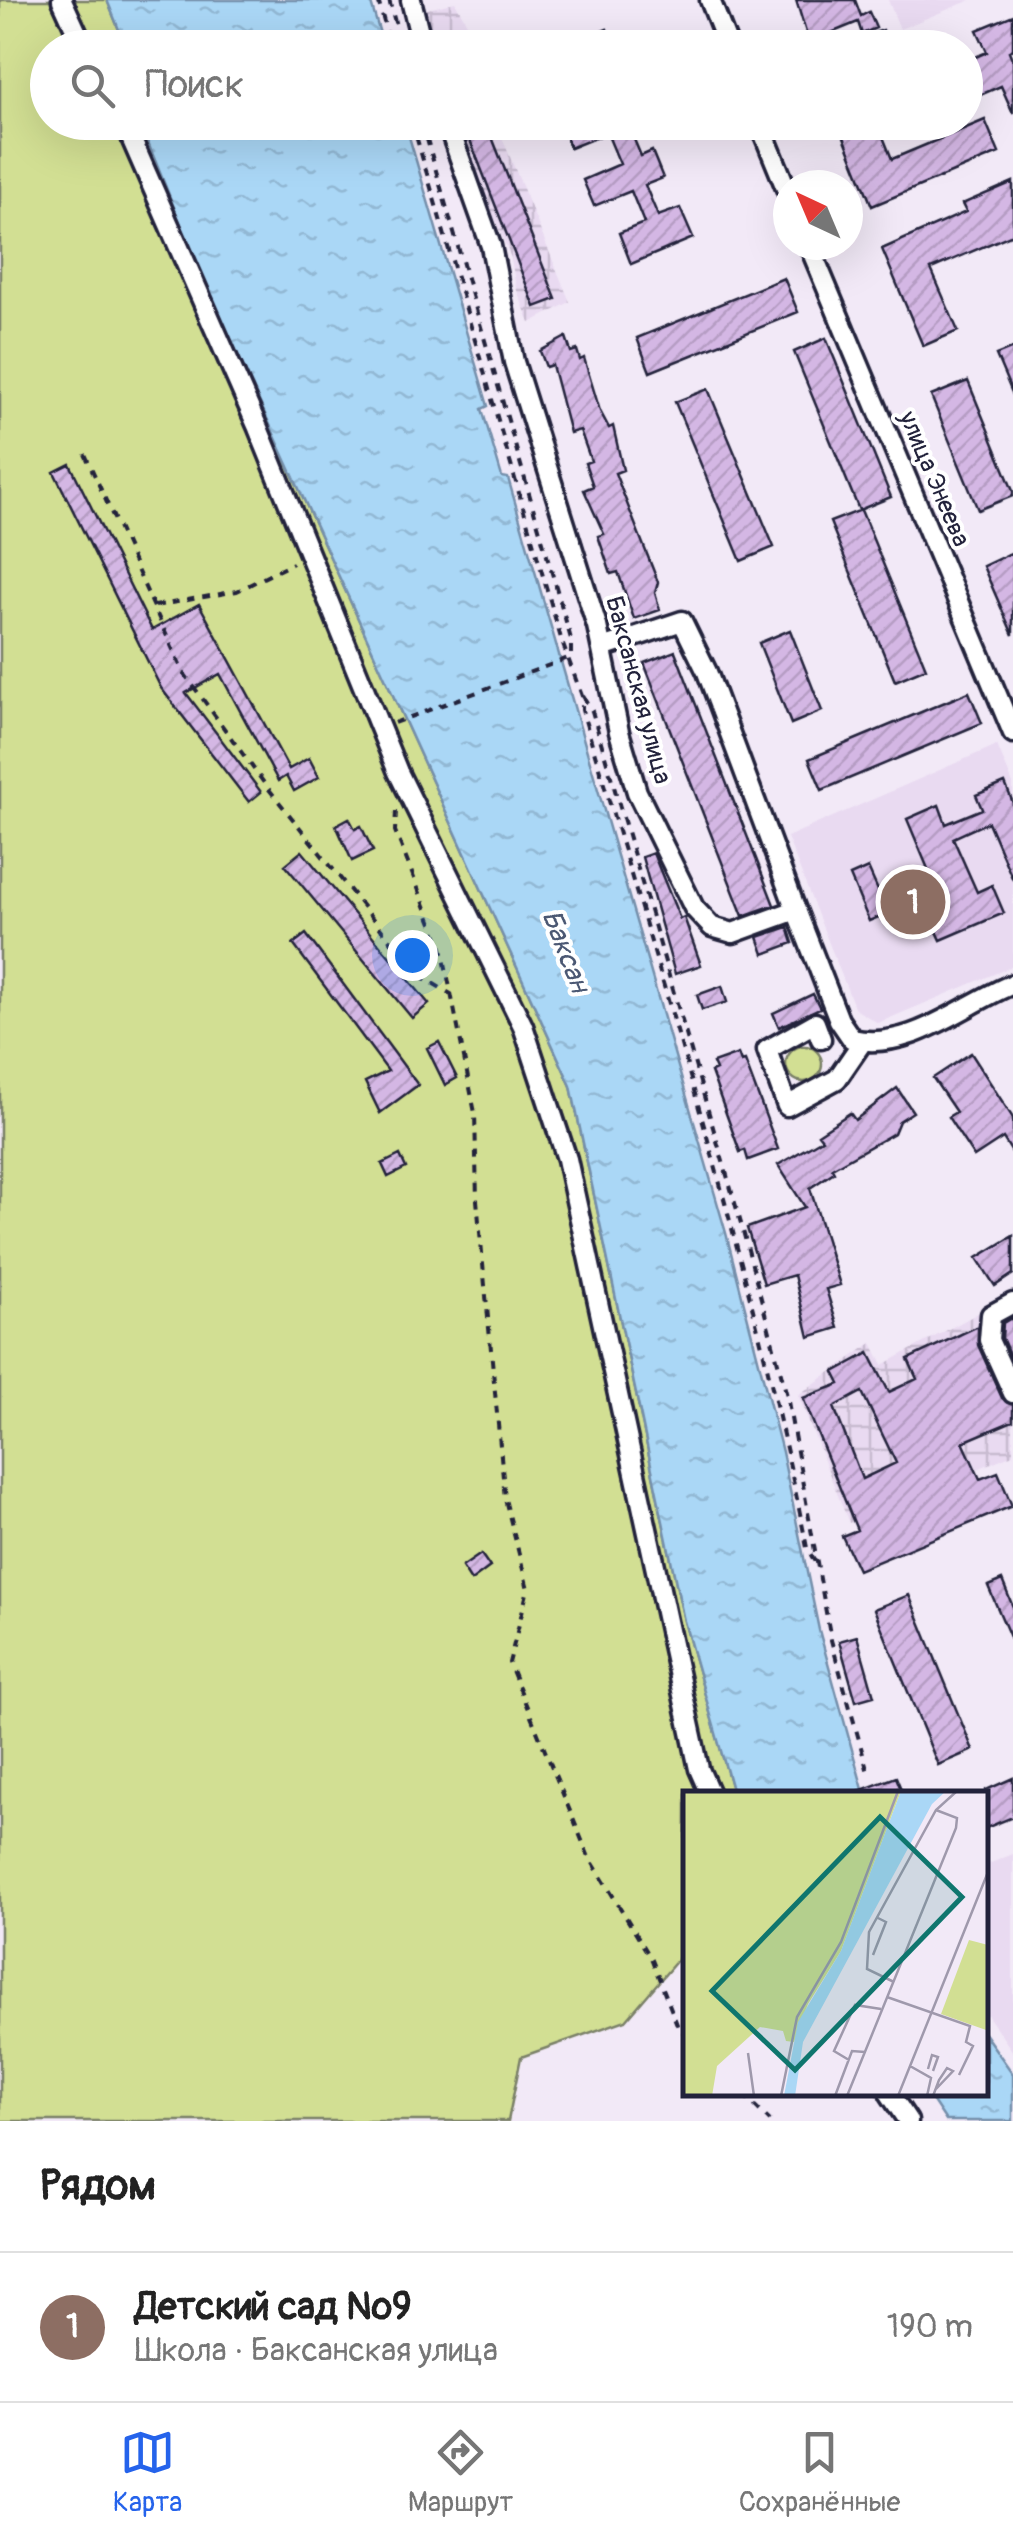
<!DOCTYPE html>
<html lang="ru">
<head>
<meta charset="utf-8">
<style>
	:root { --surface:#fff; --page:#f6f6f6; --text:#222; --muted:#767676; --line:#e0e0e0; --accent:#2563eb }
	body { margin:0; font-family:Pangolin,sans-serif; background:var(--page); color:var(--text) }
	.compass { position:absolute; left:773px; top:170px; width:90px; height:90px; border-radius:50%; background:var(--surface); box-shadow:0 10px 40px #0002; rotate:316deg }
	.you { position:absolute; left:412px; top:955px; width:35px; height:35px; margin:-25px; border:8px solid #fff; border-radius:50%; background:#1a73e8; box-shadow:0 0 0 15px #1a73e833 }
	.badge { display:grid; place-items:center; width:65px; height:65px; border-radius:50%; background:var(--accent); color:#fff; font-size:32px; font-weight:700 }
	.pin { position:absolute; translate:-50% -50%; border:5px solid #fff; box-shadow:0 2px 10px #0006 }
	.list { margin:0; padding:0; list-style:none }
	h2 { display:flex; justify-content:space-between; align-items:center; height:130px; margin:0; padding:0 40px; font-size:42px }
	h2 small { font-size:32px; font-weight:400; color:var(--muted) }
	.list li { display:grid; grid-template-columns:65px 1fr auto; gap:30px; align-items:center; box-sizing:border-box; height:150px; padding:0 40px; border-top:2px solid var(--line) }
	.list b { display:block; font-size:38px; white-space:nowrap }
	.list p { margin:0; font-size:32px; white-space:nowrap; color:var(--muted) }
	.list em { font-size:32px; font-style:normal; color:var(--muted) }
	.icon { flex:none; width:55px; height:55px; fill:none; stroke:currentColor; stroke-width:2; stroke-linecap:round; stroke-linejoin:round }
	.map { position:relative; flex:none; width:1013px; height:2121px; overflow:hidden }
	.search { position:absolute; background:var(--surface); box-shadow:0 10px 40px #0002; left:30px; right:30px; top:30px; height:110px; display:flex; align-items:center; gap:25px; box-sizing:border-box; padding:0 35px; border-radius:55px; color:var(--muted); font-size:38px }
	.sheet { height:280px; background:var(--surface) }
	nav { display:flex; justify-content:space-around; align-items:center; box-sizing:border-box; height:140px; border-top:2px solid var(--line); background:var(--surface); font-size:28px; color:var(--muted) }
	nav a { display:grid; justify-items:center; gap:5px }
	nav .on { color:var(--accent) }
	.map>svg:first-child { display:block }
	.built { fill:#e9daf1 }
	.industrial { fill:url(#industrial-grid) }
	.grass { fill:#d2df93; stroke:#7a8067; stroke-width:2.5 }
	.water { fill:url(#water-ripples); stroke:#748fab; stroke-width:2.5 }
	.building { fill:url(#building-hatch); stroke:#22223b; stroke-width:2.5; fill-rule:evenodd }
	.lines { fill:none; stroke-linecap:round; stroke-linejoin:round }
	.minor-casing { stroke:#22223b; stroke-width:25 }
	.path { stroke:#22223b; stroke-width:4; stroke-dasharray:8 8; stroke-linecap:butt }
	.minor { stroke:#fff; stroke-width:18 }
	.labels { text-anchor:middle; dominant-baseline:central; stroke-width:8; stroke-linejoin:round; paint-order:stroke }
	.street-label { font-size:25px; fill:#22223b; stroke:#fff }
	.water-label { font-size:28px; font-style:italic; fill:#4b5873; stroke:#fff }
	.inset-road { fill:none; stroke:#9f99ac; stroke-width:2.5 }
	.view { fill:#0f766e; fill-opacity:0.15; stroke:#0f766e; stroke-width:5 }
	.inset-edge { fill:none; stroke:#22223b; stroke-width:5 }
</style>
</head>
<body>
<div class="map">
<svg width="1013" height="2121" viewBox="0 0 1013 2121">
	<defs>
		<pattern id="industrial-grid" width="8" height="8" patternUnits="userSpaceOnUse" patternTransform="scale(2.5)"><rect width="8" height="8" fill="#e9daf1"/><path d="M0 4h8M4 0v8" fill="none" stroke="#c8bbd0"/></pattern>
		<pattern id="water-ripples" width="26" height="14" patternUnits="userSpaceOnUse" patternTransform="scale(2.5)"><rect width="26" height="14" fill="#aad7f6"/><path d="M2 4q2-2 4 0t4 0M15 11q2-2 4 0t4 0" fill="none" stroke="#92b8d4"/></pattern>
		<pattern id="building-hatch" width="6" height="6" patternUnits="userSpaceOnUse" patternTransform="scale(2.5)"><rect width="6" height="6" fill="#d4b7e4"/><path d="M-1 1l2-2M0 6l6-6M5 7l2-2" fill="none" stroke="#b69dc4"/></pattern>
	</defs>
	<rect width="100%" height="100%" fill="#f2e9f7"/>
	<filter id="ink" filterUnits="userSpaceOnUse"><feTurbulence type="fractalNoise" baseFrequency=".01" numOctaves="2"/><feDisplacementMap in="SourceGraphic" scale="20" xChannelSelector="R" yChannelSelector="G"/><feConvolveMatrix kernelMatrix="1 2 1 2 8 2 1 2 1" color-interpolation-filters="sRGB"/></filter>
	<g filter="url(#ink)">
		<path class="built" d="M888 0H971L900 29Z
			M997 745 1013 784V966L878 1023 855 1009 787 837Z
			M1013 1854V2052L986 2013V1865Z"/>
		<path class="industrial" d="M455 2 468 25 457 28 465 47H432L424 10Z
			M455 123H496L570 302 530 323 516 288 511 258Z
			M1013 1294V1454L849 1523 798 1395 872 1343 883 1365Z"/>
		<path class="grass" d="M0 0H107L126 47 48 48V122L140 123 198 267 571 1086 684 1621 733 1793 686 1794 685 1951 626 2020 521 2057 508 2121H0Z
			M786 1064a18 18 0 1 1 36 0a18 18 0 1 1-36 0Z"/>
		<path class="water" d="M107 0H370L384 47H126Z
			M140 123H405L488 406 482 409 502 477 508 478 726 1233 782 1452 819 1630 864 1793H733L684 1621 571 1086 198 267Z
			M986 2036 1013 2074V2121H946L928 2094H986Z"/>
		<path class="building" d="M796 0H855L861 16 869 12 876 28 862 34 858 22 809 42Z
			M1013 15V49L1009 51 1013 61V113L1001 86 966 101V61L987 52 977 30Z
			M607 29 614 48H564V47Z
			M883 30 890 48H869L865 36Z
			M985 120 999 153 872 206 838 122H877L892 159Z
			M463 122H486L556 299 535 307Z
			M560 122H632L628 125 641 156 652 151 663 178 645 185 658 216 680 208 693 238 631 264 619 233 644 223 631 191 594 206 583 180 620 164 607 133 570 148Z
			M1013 182V234L931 269 958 331 923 346 882 249 966 212 962 204Z
			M784 278 798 312 650 372 637 338Z
			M566 337 571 352 577 350 580 360 584 358 600 411 609 428 613 426 623 470 615 473 658 582 655 593 660 610 634 619 618 572 611 574 598 536 604 534 584 490 593 486 585 463 591 461 580 430 570 433 552 365 546 367 540 351Z
			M826 338 891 497 859 510 794 352Z
			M1013 348V395L996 355Z
			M968 381 1013 491V496L978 510 931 396Z
			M708 389 774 547 741 561 675 402Z
			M70 464 152 630 199 604 289 769 309 758 319 777 294 791 286 776 278 781 220 674 186 693 261 792 249 802 161 688 54 472Z
			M861 510 926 668 895 681 830 522Z
			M1013 552V635L983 566Z
			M790 630 822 711 791 724 759 643Z
			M675 651 774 905 743 916 644 663Z
			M969 692 982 723 822 790 809 759Z
			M1005 783 1013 803V880L988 822 953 838 977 892 992 885 1004 913 941 940 929 914 944 907 907 819 939 805 946 824 982 809 976 795Z
			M349 818 355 829 361 826 373 851 352 861 336 825Z
			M302 851 429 1004 412 1018 285 865Z
			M653 853 680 919 684 917 701 965 675 974 642 857Z
			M868 868 888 913 869 921 850 876Z
			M788 927 793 943 764 954 758 937Z
			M306 934 418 1085 380 1113 365 1082 388 1071 293 944Z
			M722 986 727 1002 702 1010 697 995Z
			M813 994 820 1008 779 1027 773 1013Z
			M439 1042 457 1078 445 1085 427 1048Z
			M971 1053 1013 1118V1154L1003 1138 974 1157 948 1117 956 1112 933 1078Z
			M738 1054 741 1062 745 1061 778 1149 748 1160 745 1150 740 1152 711 1072 716 1070 713 1063Z
			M897 1088 913 1112 899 1121 894 1133 832 1168 834 1172 810 1188 840 1285 826 1289 838 1328 809 1337 794 1275 764 1284 747 1228 805 1207 778 1165 822 1139 818 1134 850 1113 855 1120Z
			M400 1155 406 1168 388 1177 382 1164Z
			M1013 1236V1274L995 1286 977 1258Z
			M1013 1317V1363L1002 1338 1003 1323Z
			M978 1326V1345L1002 1398 1013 1405V1421L963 1442 980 1479 998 1472 1012 1506 858 1570 842 1536 857 1530 803 1398 840 1384 834 1372 869 1353 889 1392 917 1379 908 1359ZM862 1392 896 1463 862 1479 834 1407Z
			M481 1554 490 1567 471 1581 462 1567Z
			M1002 1580 1013 1607V1644L988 1586Z
			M909 1595 973 1750 938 1765 874 1609Z
			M857 1636 874 1696 856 1701 839 1641Z
			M896 1777 903 1794H856V1792Z
			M1013 1778V1817L986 1828V1790Z"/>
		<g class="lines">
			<defs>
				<path id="minor" d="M62 0 84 48
					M411 0 423 48
					M710 0 729 48
					M124 122 258 428 398 772 523 1026 567 1159 699 1769 710 1794
					M447 122 491 246 514 362 597 626 619 732 637 792 694 908 712 927 733 933 796 910 839 1020 852 1039C910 1052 961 1005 1013 984
					M759 122 788 193
					M809 245 1013 733
					M602 648 682 621 707 672 796 910
					M821 1039 815 1023 767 1050 787 1106 837 1079 863 1041
					M1013 1303 991 1315 989 1340 1013 1393
					M890 2094 908 2121"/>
			</defs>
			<use href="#minor" class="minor-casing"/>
			<path class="path" d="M378 0 391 48
				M389 0 402 48
				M412 122 562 642 582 696V710C664 987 751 1265 807 1548L815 1562
				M85 454 183 672 264 783 417 974 451 994
				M155 606 237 591 293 563
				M583 696 592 711 742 1227 787 1396 831 1640 868 1772
				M394 723 571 657V639L422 122
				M396 811 395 831 442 948 475 1113 477 1200 505 1499 528 1589 509 1663 588 1855 652 1960 678 2027 686 2035
				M743 2094 770 2121"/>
			<use href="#minor" class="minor"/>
		</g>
	</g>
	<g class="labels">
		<g class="street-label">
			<text transform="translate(934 479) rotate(67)">улица Энеева</text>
			<text transform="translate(638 690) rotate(75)">Баксанская улица</text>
		</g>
		<g class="water-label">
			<text transform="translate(565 951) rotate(69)">Баксан</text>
		</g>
	</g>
	<g transform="translate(683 1791)">
		<rect width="305" height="305" fill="#f2e9f7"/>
		<path d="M0 0H218L158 160 125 213 111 251 103 250 100 240 77 236 34 275 29 305H0ZM286 149 305 154 303 239 258 223Z" fill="#d2df93"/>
		<path d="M218 0H263L249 13 120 251 112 305H101L115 231 158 160Z" fill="#aad7f6"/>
		<path class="inset-road" d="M190 164 203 131 195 127M211 191 184 178 186 141 253 19 274 0M204 206 287 235 283 251 290 255 276 284M65 262 71 305M166 269 151 260 172 214 198 218M227 275 248 287 244 305M245 278 249 264 255 266 250 280M98 305 114 226 158 151 215 0M152 305 169 260 182 261M164 305 273 37 274 27 253 19M215 305 305 81M250 305 256 289 264 277 270 280 253 298"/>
		<path class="view" d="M197 26 279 106 112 279 29 200Z"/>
		<rect width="305" height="305" class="inset-edge"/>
	</g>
</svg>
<svg class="compass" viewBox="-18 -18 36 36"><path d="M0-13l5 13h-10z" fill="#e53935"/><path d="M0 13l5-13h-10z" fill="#767676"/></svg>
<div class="you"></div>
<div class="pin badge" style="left:913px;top:902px;background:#8d6e63">1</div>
<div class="search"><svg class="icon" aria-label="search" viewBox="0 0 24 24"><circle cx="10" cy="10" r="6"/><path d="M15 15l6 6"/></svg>Поиск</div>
</div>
<section class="sheet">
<h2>Рядом<small></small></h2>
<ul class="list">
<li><span class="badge" style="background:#8d6e63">1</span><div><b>Детский сад №9</b><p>Школа · Баксанская улица</p></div><em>190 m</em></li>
</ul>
</section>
<nav>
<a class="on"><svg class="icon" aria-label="map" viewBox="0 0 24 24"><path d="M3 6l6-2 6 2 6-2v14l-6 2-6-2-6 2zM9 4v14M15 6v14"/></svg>Карта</a>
<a><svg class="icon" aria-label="directions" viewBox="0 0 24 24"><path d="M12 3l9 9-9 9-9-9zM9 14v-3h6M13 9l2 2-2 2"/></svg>Маршрут</a>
<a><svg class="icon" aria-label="saved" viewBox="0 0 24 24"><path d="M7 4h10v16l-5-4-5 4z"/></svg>Сохранённые</a>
</nav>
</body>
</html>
